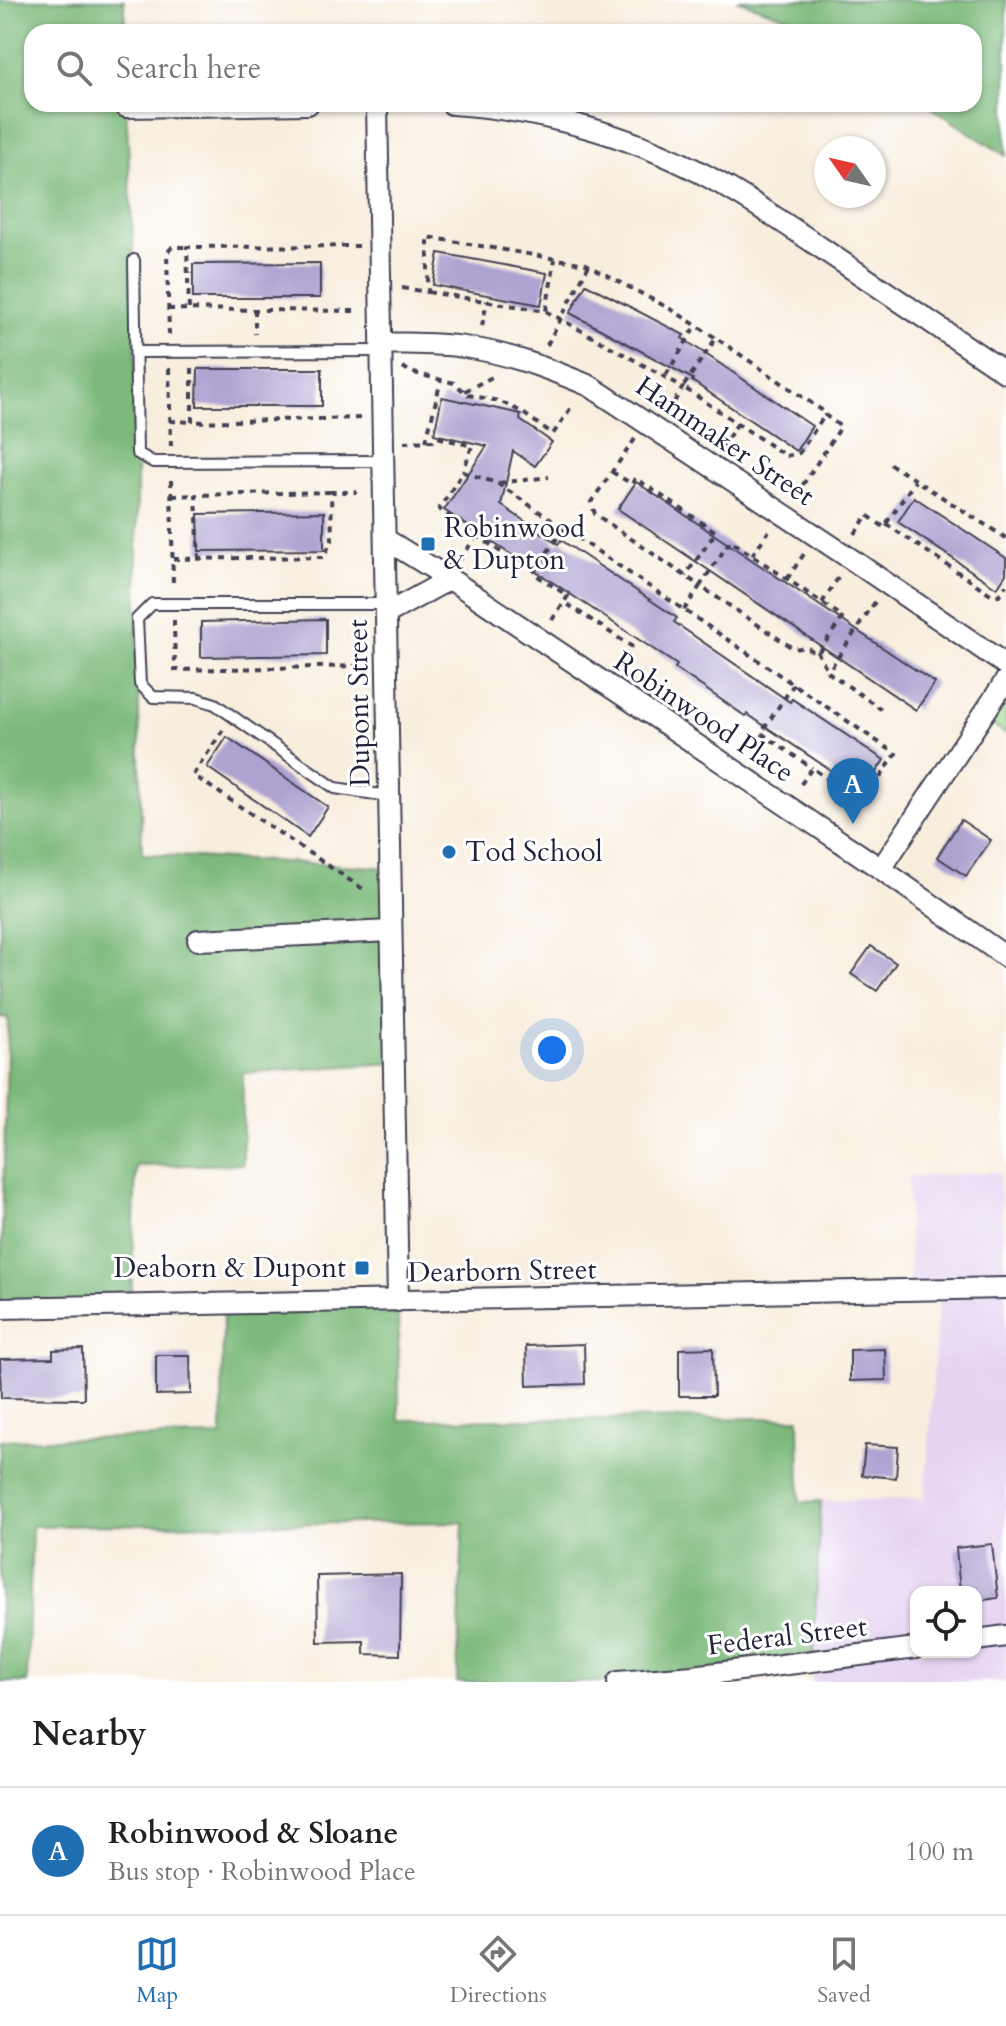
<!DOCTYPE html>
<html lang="en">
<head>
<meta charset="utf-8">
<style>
	:root { --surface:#fff; --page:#f6f6f6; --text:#222; --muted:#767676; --line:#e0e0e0; --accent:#1f6fb2 }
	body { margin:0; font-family:Cardo,serif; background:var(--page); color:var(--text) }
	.controls { position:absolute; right:24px; bottom:24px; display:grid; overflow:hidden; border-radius:16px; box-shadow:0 2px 6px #0004 }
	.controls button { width:72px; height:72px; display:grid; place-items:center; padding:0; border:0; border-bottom:2px solid var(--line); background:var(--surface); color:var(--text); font:40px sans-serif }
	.compass { position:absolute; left:814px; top:136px; width:72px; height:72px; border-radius:50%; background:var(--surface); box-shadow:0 2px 6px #0004; rotate:304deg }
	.you { position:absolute; left:552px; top:1050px; width:28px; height:28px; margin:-20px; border:6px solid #fff; border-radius:50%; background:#1a73e8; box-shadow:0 0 0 12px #1a73e833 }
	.badge { display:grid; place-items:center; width:52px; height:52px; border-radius:50%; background:var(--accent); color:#fff; font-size:26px; font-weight:700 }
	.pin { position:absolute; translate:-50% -66px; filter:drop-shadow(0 2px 4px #0008) }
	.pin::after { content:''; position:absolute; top:42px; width:28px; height:24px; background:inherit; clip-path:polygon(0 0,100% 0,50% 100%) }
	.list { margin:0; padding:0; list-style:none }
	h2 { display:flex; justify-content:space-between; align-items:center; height:104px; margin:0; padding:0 32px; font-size:34px }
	h2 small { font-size:26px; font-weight:400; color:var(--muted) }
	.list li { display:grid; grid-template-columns:52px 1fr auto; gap:24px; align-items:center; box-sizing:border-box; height:128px; padding:0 32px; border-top:2px solid var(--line) }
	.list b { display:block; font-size:30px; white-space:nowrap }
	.list p { margin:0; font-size:26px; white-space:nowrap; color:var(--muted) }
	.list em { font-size:26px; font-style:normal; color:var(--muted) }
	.icon { flex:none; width:44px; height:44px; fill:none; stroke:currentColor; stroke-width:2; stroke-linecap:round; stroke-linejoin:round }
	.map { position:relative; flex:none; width:1006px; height:1682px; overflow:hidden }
	.search { position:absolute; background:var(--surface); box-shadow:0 2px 6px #0004; left:24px; right:24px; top:24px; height:88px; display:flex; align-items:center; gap:20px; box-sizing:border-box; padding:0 28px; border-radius:24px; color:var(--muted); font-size:30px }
	.sheet { height:232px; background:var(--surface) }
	nav { display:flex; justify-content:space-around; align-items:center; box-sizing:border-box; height:112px; border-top:2px solid var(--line); background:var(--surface); font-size:22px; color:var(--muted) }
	nav a { display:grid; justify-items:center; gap:4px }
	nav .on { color:var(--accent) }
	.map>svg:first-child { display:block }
	.built { fill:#e5d3f1; fill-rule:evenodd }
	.green { fill:#9ad98f; stroke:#5e7e65; stroke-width:2 }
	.forest { fill:#7bb97a; stroke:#4e6e5a; stroke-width:2 }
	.building { fill:#aea2d1 }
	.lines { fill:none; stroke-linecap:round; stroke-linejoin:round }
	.service-casing { stroke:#424153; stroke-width:14 }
	.minor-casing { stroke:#424153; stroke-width:24 }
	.path { stroke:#424153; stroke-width:4; stroke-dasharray:6 6; stroke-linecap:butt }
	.service { stroke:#fff; stroke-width:10 }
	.minor { stroke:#fff; stroke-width:20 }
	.poi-dot { fill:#1f6fb2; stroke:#fff; stroke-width:3 }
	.labels { text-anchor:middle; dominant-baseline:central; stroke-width:6; stroke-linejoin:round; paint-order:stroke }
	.street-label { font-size:28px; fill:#22223b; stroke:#fff }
	.poi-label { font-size:28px; fill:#22223b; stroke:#fff; text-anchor:start }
</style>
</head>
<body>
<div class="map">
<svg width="1006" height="1682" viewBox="0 0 1006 1682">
	<rect width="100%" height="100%" fill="#fff"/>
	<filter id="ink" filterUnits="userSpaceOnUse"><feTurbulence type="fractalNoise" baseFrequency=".0125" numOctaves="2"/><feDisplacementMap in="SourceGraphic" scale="16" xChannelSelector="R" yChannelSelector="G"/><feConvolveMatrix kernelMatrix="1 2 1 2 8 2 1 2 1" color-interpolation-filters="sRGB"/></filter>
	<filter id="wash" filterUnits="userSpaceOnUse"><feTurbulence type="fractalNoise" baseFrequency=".006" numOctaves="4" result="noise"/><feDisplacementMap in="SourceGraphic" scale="32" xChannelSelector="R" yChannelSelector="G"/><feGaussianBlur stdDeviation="1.8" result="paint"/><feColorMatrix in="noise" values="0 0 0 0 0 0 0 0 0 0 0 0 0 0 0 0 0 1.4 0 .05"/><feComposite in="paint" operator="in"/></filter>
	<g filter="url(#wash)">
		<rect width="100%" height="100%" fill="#f8eede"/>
		<path class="built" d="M999 1172 1006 1288V1682H812L821 1501 925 1498 939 1290H910L908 1177ZM916 1592H976V1652H916Z"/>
		<path class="green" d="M1006 680V734L981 717Z"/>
		<path class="forest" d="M0 0H124L125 32H32V104H126L134 260 137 453V619L142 854 390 868 393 1063 243 1073V1164L136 1166 131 1305 0 1308 8 1018 0 1017Z
			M736 0H1006V156L926 104H974V32H817L802 22Z
			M398 1301 399 1420 799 1418 800 1502 821 1501 813 1661 618 1682H457L463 1522 32 1526 27 1682H0V1440L222 1436 223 1304Z"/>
		<g id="blocks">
			<path class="building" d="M439 253 547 273 541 305 433 285Z
				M320 263V298H193V264Z
				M586 284 684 335 682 338 812 426 796 451 692 381 693 379 570 313Z
				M198 369H322V406H197Z
				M442 397 521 414 520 420 552 442 535 466 513 451 501 505 558 544 561 540 677 618 674 622 790 702 792 699 884 760 863 792 747 714 745 716 675 668 677 665 444 510 487 446 434 434Z
				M636 482 935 683 916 710 618 509Z
				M914 497 1006 558V574L997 588 898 522Z
				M324 512V550L199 551 198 514Z
				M326 619V655L201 657V622Z
				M227 737 328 807 308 837 207 767Z
				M961 820 991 840 966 876 937 857Z
				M871 946 896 963 877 991 851 974Z
				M584 1344 585 1384 527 1386 526 1346Z
				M713 1348 714 1396H679V1349Z
				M83 1349 84 1399 1 1398 0 1359 53 1358V1350Z
				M885 1349 886 1380 850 1381V1350Z
				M156 1355H190L191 1394 156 1395Z
				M865 1445 898 1447 896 1478 862 1475Z
				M992 1544 998 1598 976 1601V1592H960L956 1548Z
				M401 1574 400 1655 364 1654V1641L318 1642 317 1576Z"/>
		</g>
	</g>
	<g filter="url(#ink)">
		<use href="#blocks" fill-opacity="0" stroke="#424153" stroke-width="2"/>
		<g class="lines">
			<defs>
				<path id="service" d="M134 260 137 453 153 462 384 461
					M136 352 382 351
					M386 604H152L137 619 140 684 153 697 196 698 215 704 335 788 388 796"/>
				<path id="minor" d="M377 104 398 1301
					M452 104C546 110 642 138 723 185 765 209 805 237 845 264 899 300 952 337 1006 373
					M126 107 308 104
					M382 343C409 344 437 343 464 347 508 353 549 369 590 386L851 559 1006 665
					M385 539 450 579 881 869 1006 957
					M386 614 450 579
					M881 869 1006 680
					M198 940 391 931
					M0 1308 1006 1288
					M976 1640 1006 1636
					M618 1682 693 1676 916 1648"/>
			</defs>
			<use href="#service" class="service-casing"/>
			<use href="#minor" class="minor-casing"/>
			<path class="path" d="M402 288 428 292V237L586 264 674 311 716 338
				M428 292 546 311 555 259
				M168 309 358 311
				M189 309 187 247 359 246
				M255 309V334
				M546 311 683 387 667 414
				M482 326 487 301
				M169 335 167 253 172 247H187
				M547 345 589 265
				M403 367 410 372 454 383 468 395 499 401 520 411 553 434 572 406
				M169 368 171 447
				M192 368V422L361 418
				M666 375 696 326
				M465 391 492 377
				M170 421 192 422
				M635 439 591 502 595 514 700 586 684 610
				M426 441 441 380
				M404 442 433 441 437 437 472 446 463 472
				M721 448 738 423
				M890 464 1006 538
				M612 472 632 484 635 478 716 532 685 576
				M171 480 173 587
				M499 483 549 477
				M796 495 841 427 825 415 826 413 716 338 683 387 786 456 799 453 825 415
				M172 496 196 495
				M886 524 992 595H999L1006 585
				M564 528 533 573 568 596 564 602 637 650
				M855 534 867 515 884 527 915 481
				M734 543 843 617 820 650 815 652 805 647 794 649 700 586 728 544Z
				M501 552 439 509 463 472 497 483 896 754 867 797 857 799 812 768 799 787
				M752 555 769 531
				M173 559 323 557 332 541 331 492H357
				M199 559 196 495 331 492
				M460 560 477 535
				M787 579 804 554
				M875 602 828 672 881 709
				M822 603 838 578
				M174 620 175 670 364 666
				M552 620 564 602
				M817 651 828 672
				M794 684 761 733 812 768
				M223 730 193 775 363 889"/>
			<use href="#service" class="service"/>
			<use href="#minor" class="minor"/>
		</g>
	</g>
	<g class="poi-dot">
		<rect x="420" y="536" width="16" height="16" rx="4"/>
		<circle cx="449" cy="852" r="8"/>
		<rect x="354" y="1260" width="16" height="16" rx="4"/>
	</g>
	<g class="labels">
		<g class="street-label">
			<text transform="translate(725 441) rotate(34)">Hammaker Street</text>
			<text transform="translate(359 703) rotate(-91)">Dupont Street</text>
			<text transform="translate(704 717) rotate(34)">Robinwood Place</text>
			<text transform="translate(502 1271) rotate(-1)">Dearborn Street</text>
			<text transform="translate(787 1636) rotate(-7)">Federal Street</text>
		</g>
		<g class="poi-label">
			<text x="444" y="528">Robinwood<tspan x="444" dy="32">&amp; Dupton</tspan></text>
			<text x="465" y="852">Tod School</text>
			<text x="346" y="1268" text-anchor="end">Deaborn &amp; Dupont</text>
		</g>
	</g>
</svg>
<div class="controls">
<button><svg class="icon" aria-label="locate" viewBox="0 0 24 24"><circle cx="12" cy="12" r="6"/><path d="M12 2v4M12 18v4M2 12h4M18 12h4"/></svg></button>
</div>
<svg class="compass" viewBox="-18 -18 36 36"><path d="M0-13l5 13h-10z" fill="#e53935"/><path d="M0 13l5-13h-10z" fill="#767676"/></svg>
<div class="you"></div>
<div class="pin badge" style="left:853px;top:824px">A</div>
<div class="search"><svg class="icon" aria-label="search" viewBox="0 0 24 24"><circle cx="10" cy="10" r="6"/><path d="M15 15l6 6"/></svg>Search here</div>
</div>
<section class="sheet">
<h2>Nearby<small></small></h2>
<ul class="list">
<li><span class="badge">A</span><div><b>Robinwood &amp; Sloane</b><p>Bus stop · Robinwood Place</p></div><em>100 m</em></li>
</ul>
</section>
<nav>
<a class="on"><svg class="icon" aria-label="map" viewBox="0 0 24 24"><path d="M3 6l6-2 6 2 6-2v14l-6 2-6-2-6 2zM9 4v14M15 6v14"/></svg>Map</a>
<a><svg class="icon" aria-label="directions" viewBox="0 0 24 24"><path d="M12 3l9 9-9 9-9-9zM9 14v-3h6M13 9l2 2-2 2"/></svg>Directions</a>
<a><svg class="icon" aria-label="saved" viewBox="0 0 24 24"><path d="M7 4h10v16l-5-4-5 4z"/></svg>Saved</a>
</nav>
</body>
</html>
